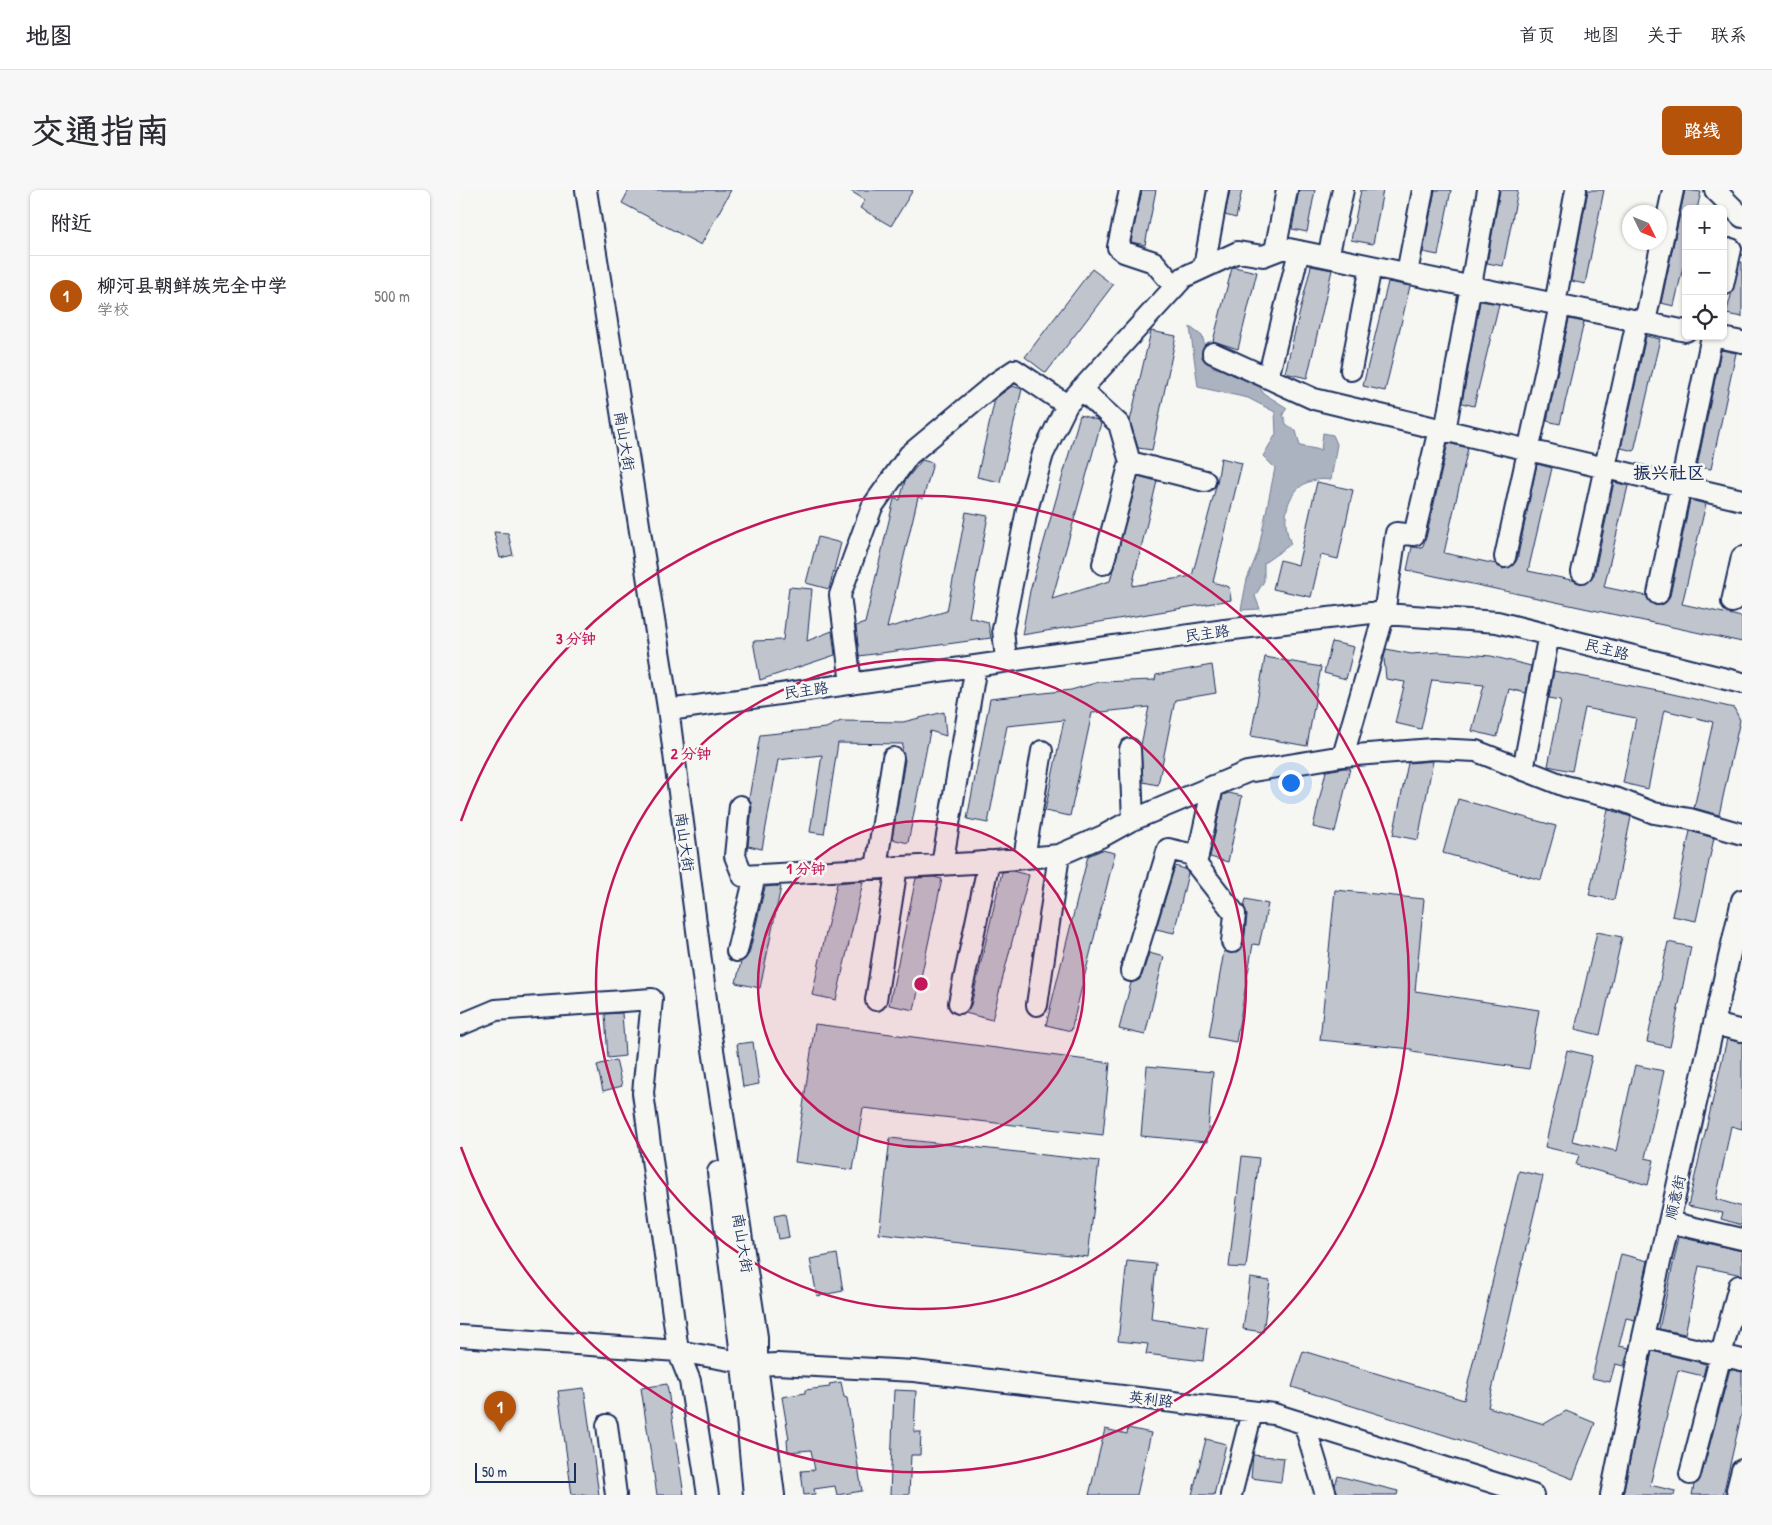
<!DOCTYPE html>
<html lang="zh">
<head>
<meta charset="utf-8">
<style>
	:root { --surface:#fff; --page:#f7f7f7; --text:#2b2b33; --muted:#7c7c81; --line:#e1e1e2; --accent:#b45309 }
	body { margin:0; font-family:"Patrick Hand","LXGW WenKai TC",sans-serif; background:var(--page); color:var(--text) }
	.controls { position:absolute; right:15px; top:15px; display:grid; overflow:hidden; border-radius:8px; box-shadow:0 1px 4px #0004 }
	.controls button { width:45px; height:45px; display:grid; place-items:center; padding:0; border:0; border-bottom:1px solid var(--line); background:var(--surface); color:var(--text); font:25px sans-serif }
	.compass { position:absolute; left:1162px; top:15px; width:45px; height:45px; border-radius:50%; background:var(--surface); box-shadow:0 1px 4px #0004; rotate:133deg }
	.scale { position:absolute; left:15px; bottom:12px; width:101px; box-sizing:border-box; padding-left:5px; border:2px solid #1b2f5e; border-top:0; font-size:14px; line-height:18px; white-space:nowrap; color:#1b2f5e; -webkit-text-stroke:4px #f6f6f2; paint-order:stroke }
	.you { position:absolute; left:830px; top:592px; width:18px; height:18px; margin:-12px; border:4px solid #fff; border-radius:50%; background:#1a73e8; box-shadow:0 0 0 8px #1a73e833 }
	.badge { display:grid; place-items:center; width:32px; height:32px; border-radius:50%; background:var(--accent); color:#fff; font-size:16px; font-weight:700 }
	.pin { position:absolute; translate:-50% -41px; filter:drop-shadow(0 1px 2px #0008) }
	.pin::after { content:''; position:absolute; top:26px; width:18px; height:15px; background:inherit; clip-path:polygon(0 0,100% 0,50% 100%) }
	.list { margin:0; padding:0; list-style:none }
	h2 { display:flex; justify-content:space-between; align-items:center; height:65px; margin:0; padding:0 20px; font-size:21px }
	h2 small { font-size:16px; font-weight:400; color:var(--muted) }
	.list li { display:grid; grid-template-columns:32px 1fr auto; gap:15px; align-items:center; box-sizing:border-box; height:80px; padding:0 20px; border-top:1px solid var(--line) }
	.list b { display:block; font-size:19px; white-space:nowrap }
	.list p { margin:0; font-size:16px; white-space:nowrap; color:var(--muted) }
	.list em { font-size:16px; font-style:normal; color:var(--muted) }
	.icon { flex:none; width:28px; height:28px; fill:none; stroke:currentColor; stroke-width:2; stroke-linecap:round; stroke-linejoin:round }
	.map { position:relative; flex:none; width:1282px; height:1305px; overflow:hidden; border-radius:8px }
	header { display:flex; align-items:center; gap:30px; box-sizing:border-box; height:70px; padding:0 25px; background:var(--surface); border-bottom:1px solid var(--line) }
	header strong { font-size:24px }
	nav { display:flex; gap:28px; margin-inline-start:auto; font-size:18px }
	.intro { display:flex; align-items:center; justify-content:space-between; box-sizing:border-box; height:120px; padding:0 30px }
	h1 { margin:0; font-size:35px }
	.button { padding:12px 22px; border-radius:8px; background:var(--accent); color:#fff; font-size:18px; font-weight:700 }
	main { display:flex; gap:30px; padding:0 30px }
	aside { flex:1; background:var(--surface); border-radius:8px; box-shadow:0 1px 4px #0004 }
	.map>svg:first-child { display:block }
	.water { fill:#abb2c0; stroke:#717e99 }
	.building { fill:#c0c4cd; stroke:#1b2f5e }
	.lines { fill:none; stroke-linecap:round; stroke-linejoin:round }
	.minor-casing { stroke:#1b2f5e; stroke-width:24 }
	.minor { stroke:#f6f6f2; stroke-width:20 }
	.ring { fill:none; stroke:#c2185b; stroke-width:2.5 }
	.labels { text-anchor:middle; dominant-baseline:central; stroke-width:5; stroke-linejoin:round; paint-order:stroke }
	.street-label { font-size:15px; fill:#1b2f5e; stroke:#f6f6f2 }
	.quarter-label { font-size:18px; font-weight:bold; fill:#1b2f5e; stroke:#f6f6f2 }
	.centre { fill:#c2185b; stroke:#f6f6f2; stroke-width:2.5 }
	.ring-label { font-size:15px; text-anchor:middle; font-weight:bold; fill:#c2185b; stroke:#f6f6f2; stroke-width:5; stroke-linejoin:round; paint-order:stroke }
</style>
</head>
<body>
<header>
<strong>地图</strong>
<nav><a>首页</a><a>地图</a><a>关于</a><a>联系</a></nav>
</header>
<div class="intro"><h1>交通指南</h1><a class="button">路线</a></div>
<main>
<aside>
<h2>附近<small></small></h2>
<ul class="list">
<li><span class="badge">1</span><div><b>柳河县朝鲜族完全中学</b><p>学校</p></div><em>500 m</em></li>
</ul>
</aside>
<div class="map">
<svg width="1282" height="1305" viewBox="0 0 1282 1305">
	<rect width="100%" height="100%" fill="#f6f6f2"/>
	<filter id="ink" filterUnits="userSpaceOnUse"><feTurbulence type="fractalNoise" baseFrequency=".02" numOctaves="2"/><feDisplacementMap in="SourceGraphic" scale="10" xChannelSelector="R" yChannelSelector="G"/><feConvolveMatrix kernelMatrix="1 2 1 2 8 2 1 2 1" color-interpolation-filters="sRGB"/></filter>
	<g filter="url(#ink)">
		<path class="water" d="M730 137 742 146 752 177 795 187 803 203 827 218 823 224 826 234 836 241 840 256 861 260 863 243 873 245 877 254 871 290C832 284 817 322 831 354L804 373V391L795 406 800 419 781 420 787 389 798 362 815 278 803 266 816 244 815 222 788 208 738 197Z"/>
		<path class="building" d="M169 0H271L241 55 162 13Z
			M389 0H453L431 36 400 18 405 10Z
			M682 0H696L685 55 671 52Z
			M770 0H782L776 28 765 25Z
			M839 0H855L847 42 832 39Z
			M901 0H923L913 54 891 50Z
			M975 0H991L978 65 963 62Z
			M1040 0H1058L1043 76 1027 73Z
			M1128 0H1144L1125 94 1111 91Z
			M1225 0 1241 2 1237 19H1226V64L1214 116 1201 113Z
			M1280 72H1282V127L1266 124Z
			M851 76 872 80 847 188 825 183Z
			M774 77 797 82 778 159 753 151 772 78Z
			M632 79 653 95 586 183 565 167Z
			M928 92 950 96 925 201 903 196Z
			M1020 111 1039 114 1014 216 1002 213Z
			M1109 129 1124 132 1100 234 1087 231Z
			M691 141 716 146 692 260 678 258 670 231Z
			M1186 146 1200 149 1174 261 1161 258Z
			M1261 160 1276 163 1251 279 1237 277Z
			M552 196 562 199 540 292 517 287 535 209Z
			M620 225 637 230 641 233 592 409 650 391 678 286 697 291 672 396 732 386 757 293 761 268 782 273 753 392 769 397 771 410 562 445 570 401Z
			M988 253 1008 258 984 363 1036 374 1043 379 1053 375 1057 370 1077 274 1092 278 1068 381 1126 393 1134 385 1154 292 1168 296 1144 397 1187 406 1190 412 1195 415H1202L1210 406 1230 310 1246 314 1222 414 1282 427V452L947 380 952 357 962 358 966 348Z
			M462 270 473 273 463 309 458 307 427 438 487 421 506 322 528 326 509 427 528 432 531 448 399 466 396 436 405 433 434 309 440 310 445 291Z
			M857 292 893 300 878 369 861 365 851 407 813 399 820 370 838 375Z
			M34 342 48 343 53 365 40 368Z
			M358 347 381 353 369 399 346 393Z
			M329 397 352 399 347 451 372 441 375 465 300 490 293 451 323 450Z
			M872 452 894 457 886 489 864 483Z
			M926 459 951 464 979 462 1031 466 1071 476 1066 503 1049 499 1037 547 1012 541 1024 495 972 490 961 539 935 533 945 492 926 489 924 468Z
			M805 467 861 477 847 556 791 546Z
			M752 475 756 503 715 510 698 595 683 592 681 555 689 517 632 523 610 626 585 621 604 530 547 536 528 633 507 629 530 509 611 500 639 492 695 490 696 485Z
			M1094 481 1208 503 1274 518 1280 530 1259 625 1234 618 1253 532 1204 520 1188 599 1163 593 1176 528 1125 518 1112 581 1088 576 1101 510 1089 508Z
			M484 522 486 546 470 541 448 653 432 649 445 570 442 560 443 554 378 553 364 644 350 642 362 565 318 570 302 659 288 656 292 617 289 608 300 545 366 538 381 531 443 532Z
			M973 571 958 650 933 645 948 573Z
			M884 578H890L875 642 853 637 866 581Z
			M769 603 782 606 768 672 750 667 763 605Z
			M998 609 1096 636 1081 690 983 663Z
			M1148 619 1171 627 1154 710 1129 705Z
			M1230 641 1254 648 1236 731 1212 726Z
			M642 660 655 663 611 841 586 835 628 666Z
			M715 676 725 679 728 683 714 743 696 739Z
			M552 681 569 685 532 830 505 823 511 815 542 682Z
			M474 687 482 689 454 820 429 815 456 688Z
			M398 691 403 692 376 810 352 805 377 693Z
			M315 696 321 697 300 798 276 793 281 772 289 764 305 697Z
			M875 700 964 709 955 801 1079 820 1069 879 952 862V859L860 850Z
			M786 709 808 714 799 755 793 754 776 852 749 847 764 761 776 763 784 754 787 725 784 716Z
			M1137 742 1162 747 1140 845 1115 839Z
			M1208 752 1231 757 1210 857 1187 852Z
			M689 763 704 767 685 845 659 839 671 793 679 790 682 785Z
			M162 823 165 866 148 868 145 824Z
			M355 834 650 873 643 945 403 918 393 980 335 972Z
			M1267 849 1282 853V939L1271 936 1256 1009 1282 1017V1035L1261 1029 1263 1023 1228 1016Z
			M293 852 299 894 283 897 277 854Z
			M1107 860 1132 866 1112 951 1156 961 1175 875 1204 881 1185 968 1194 970 1188 995 1116 975 1119 965 1085 957Z
			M156 870 162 896 143 901 137 875Z
			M687 876 753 882 747 952 681 946Z
			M430 948 639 971 628 1067 419 1044Z
			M782 966 799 968 786 1078 769 1077Z
			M1059 981 1083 986 1028 1217 1084 1234 1106 1221 1135 1233 1113 1289 1070 1272 832 1197 843 1161 1004 1210Z
			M325 1024 329 1047 318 1049 314 1026Z
			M1219 1047 1282 1061V1085L1239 1076 1225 1144 1199 1139Z
			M377 1064 383 1101 357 1106 350 1069Z
			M1161 1064 1188 1071 1175 1130 1166 1128 1159 1156 1169 1158 1164 1176 1155 1174 1150 1192 1132 1188Z
			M667 1071 696 1074 691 1129 747 1137 743 1171 686 1164 688 1154 658 1151Z
			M790 1088 810 1091 803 1142 783 1139Z
			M1192 1161 1246 1174 1243 1186 1218 1180 1190 1295 1215 1301 1214 1305H1163Z
			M1270 1179 1282 1182V1222L1263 1305H1232L1234 1295 1241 1287Z
			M381 1192 384 1207 387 1208 402 1301 377 1305 375 1296 354 1299 355 1304 344 1305 341 1281 355 1280 351 1260 328 1262 327 1250 329 1249 322 1207 345 1203V1200L370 1197 369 1194Z
			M207 1194 224 1305H197L181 1198Z
			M124 1198 139 1305H112L98 1201Z
			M434 1200 456 1201 454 1242H461L460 1265H451L449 1305H430Z
			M668 1238 691 1243 677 1305H629L645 1239 667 1244Z
			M746 1249 766 1254 754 1305H732Z
			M793 1265 824 1268 821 1292 791 1288Z
			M878 1286 938 1301 937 1305H878L875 1295Z"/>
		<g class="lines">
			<defs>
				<path id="minor" d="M126 0 208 518 250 840 297 1147V1175L314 1305
					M670 0 658 57 664 62 694 72 715 97
					M1255 0 1282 27
					M815 61 827 0
					M868 67 883 0
					M744 77 758 0
					M947 83 963 0
					M1263 95 1271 59
					M1095 114 1116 0
					M1185 132 1213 0
					M1252 146 1282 152
					M753 163 854 209 979 239
					M891 180 911 76
					M808 188 839 61
					M621 199 659 234 670 272 745 291
					M985 241 1028 0
					M1045 367 1100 115
					M643 374 670 272
					M1122 382 1177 131
					M1198 404 1252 146
					M1272 412 1282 367
					M546 471 543 439 567 320 583 264 607 215 724 87 778 62 803 66 824 58 1226 141
					M391 494 380 405 412 317 449 265 537 192 555 180 607 215
					M208 518 216 519 765 440 911 423 1037 432 1282 493
					M670 559 673 630
					M883 566 924 424 936 343 954 345 979 239 1282 310
					M1063 580 1089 444
					M753 596 736 674 775 724 772 752
					M280 616 275 666 283 686 513 673 599 665 643 646 670 631 787 582 883 566 973 559 1016 561 1105 596 1158 609 1194 623 1230 629 1282 644
					M564 668 582 561
					M482 675 516 476
					M416 678 433 568
					M277 761 295 686
					M671 781 708 659 738 666
					M416 810 437 677
					M499 813 529 671
					M577 815 599 665
					M1254 834 1282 841
					M0 835 36 820 192 809 183 903 218 1161 230 1191 248 1305
					M258 982 282 1173 294 1305
					M1209 1032 1282 1049
					M0 1146 218 1161 297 1175 317 1174 454 1181 814 1224 1073 1305
					M1183 1147 1282 1170
					M844 1233 866 1305
					M147 1235 156 1305
					M1230 1284 1279 1096
					M1277 1300 1282 1280
					M771 1305 792 1222
					M1151 1305 1183 1147 1282 710"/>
			</defs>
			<use href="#minor" class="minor-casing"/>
			<use href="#minor" class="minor"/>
		</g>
	</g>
	<circle cx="461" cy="794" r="163" fill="#c2185b" fill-opacity=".12"/>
	<g class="ring">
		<circle cx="461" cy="794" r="163"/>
		<circle cx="461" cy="794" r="325"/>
		<path d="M1 631A488 488 0 1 1 1 957"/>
	</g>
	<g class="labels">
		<g class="street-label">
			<text transform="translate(165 251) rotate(81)">南山大街</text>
			<text transform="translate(747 443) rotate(-8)">民主路</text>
			<text transform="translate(1147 459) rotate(14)">民主路</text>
			<text transform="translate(346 500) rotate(-8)">民主路</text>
			<text transform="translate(225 652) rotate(82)">南山大街</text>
			<text transform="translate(1215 1007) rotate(-77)">顺意街</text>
			<text transform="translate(283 1053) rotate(81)">南山大街</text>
			<text transform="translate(691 1209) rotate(7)">英利路</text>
		</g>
		<g class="quarter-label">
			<text x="1209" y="282">振兴社区</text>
		</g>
	</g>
	<circle cx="461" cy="794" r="8" class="centre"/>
	<g class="ring-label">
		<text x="116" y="454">3 分钟</text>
		<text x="231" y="569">2 分钟</text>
		<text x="346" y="684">1 分钟</text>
	</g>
</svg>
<div class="controls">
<button>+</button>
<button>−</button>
<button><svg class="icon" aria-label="locate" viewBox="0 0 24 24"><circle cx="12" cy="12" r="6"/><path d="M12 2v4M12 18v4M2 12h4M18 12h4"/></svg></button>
</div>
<svg class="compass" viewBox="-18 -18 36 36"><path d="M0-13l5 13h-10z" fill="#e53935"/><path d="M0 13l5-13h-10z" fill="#7c7c81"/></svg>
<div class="scale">50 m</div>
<div class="you"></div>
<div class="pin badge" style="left:40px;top:1242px">1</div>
</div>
</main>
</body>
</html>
